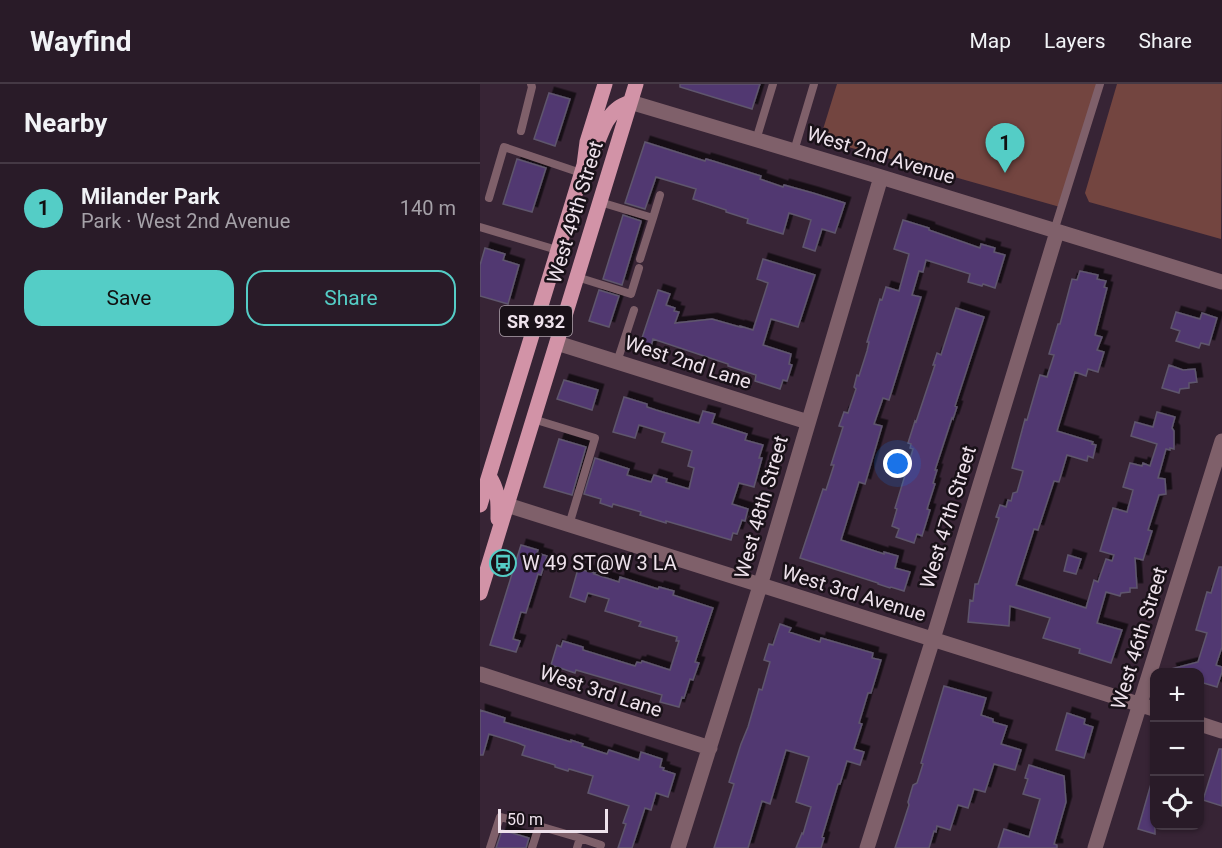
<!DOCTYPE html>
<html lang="en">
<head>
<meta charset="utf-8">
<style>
	:root { --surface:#291b28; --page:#312430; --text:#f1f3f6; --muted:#a5a1a8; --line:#453945; --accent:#54cdc6 }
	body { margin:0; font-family:Roboto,sans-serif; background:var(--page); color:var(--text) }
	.controls { position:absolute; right:18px; bottom:18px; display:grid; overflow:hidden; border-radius:12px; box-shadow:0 2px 4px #0004 }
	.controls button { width:54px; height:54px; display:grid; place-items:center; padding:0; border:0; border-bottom:2px solid var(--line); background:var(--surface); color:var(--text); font:30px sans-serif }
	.scale { position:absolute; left:18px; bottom:15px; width:110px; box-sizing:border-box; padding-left:6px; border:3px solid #eee2ec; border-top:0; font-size:16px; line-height:21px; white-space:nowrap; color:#eee2ec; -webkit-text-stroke:4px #191118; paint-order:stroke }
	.you { position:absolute; left:418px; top:380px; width:21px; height:21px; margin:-15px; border:4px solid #fff; border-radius:50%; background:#1a73e8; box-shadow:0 0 0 9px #1a73e833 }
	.badge { display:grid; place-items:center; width:39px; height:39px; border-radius:50%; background:var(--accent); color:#111; font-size:20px; font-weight:700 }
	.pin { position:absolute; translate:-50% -50px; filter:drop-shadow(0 2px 3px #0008) }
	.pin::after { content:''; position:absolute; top:32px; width:21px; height:18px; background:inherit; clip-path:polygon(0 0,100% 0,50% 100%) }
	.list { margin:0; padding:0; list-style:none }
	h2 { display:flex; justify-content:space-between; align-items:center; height:78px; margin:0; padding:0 24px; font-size:26px }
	h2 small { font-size:20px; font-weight:400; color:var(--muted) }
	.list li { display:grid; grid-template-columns:39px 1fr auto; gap:18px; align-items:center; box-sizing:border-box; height:90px; padding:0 24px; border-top:2px solid var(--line) }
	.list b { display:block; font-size:22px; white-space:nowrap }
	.list p { margin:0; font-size:20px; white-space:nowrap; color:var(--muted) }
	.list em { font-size:20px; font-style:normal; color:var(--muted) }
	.actions { display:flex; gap:12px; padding:18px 24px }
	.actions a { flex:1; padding:14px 0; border:2px solid var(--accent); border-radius:18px; text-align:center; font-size:21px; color:var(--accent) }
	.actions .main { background:var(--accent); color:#111 }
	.icon { flex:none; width:33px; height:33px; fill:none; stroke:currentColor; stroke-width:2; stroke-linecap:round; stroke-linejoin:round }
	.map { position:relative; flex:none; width:742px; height:764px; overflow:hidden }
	header { display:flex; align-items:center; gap:36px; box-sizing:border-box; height:84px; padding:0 30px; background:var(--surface); border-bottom:2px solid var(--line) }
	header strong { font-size:28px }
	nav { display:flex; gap:33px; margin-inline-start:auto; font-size:21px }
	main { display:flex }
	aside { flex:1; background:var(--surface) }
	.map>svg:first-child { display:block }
	.green { fill:#734540 }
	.building { fill:#513971; stroke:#5f566d; stroke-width:1.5; filter:url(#shadow) }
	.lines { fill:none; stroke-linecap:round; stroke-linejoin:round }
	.lane { stroke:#7f606a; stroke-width:8 }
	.street { stroke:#7f606a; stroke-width:15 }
	.primary { stroke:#d293a7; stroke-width:15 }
	.labels { text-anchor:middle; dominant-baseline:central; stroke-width:5; stroke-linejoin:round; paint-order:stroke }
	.shield { fill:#191118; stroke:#aea3ac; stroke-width:1.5 }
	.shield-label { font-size:18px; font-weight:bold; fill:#eee2ec }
	.street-label { font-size:20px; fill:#eee2ec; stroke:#191118 }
	.poi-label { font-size:20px; fill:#eee2ec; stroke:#191118; text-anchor:start }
</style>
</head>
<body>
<header>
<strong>Wayfind</strong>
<nav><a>Map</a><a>Layers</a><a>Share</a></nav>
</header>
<main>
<aside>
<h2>Nearby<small></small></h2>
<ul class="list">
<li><span class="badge">1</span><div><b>Milander Park</b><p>Park · West 2nd Avenue</p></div><em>140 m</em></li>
</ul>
<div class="actions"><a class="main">Save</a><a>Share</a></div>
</aside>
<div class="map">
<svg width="742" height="764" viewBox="0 0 742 764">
	<defs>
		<filter id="shadow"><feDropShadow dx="5.5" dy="-5.5" stdDeviation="0" flood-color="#0009"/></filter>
	</defs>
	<rect width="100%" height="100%" fill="#372435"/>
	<path class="green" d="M357 0H617L580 123 340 55Z
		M637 0H742L741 155 609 118 605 109Z"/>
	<path class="building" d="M200 0H280L272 25 200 3Z
		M69 9 90 15 75 62 54 55Z
		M165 58 225 77 226 75 233 77 281 92 280 95 303 103 304 101 333 109 365 119 355 149 342 145 335 167 323 163 331 136 309 129 303 150 267 139 268 135 246 128V126L213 115 216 105 176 93 165 125 145 119Z
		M37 75 66 84 52 128 23 120Z
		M143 131 161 137V138L142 201 123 195Z
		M423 136 449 144V146L500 164 501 160 515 164 514 168 525 171 515 204 503 200 502 202 488 198 490 190 446 176 443 188 439 187 432 211 441 213 409 316 403 314 394 340 402 342 385 400 379 398 361 456 404 470V468L418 472 415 484 430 488 424 507 411 503 410 504 398 500V499L320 474 343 405 346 406 354 381H351L363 343 359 342 364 328 368 329 376 305 374 303 377 291 379 292 387 267 389 258H387L400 215 402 216 406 203 419 207 429 170 414 165Z
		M5 164 25 170 23 176 39 181 28 220 0 212V181Z
		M283 175 335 191 318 243 291 235 283 261 311 270 309 280 312 281 307 297 303 296 300 305 275 297 276 291 248 282V280L173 255 169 270 158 266 178 206 190 210 186 221 195 224 194 227 199 228 195 239 232 235 260 243V242L273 246 288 199 277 195Z
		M600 187 618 191 617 195 626 197 624 203 627 204 615 251 622 253 617 266 624 268 618 288 608 285 606 292 595 288 577 347 613 358 612 360 616 361 613 374 608 372 607 377 587 371 579 398 574 397 558 446 554 445 536 501 606 524 614 496 618 498 626 475 632 477 634 471 620 467 633 424 647 428 653 406 643 403 650 379 662 382 663 379 670 382 677 360 651 352 655 338 673 343 677 328 695 333 692 344 694 347V365L690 364V366L686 365 678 394 685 395 686 410 679 411 668 446 672 447 663 476 655 474 657 504H650V508L641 509 640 512 626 508 617 539 642 546 631 579 599 569 600 565 563 554 570 534 530 522 529 542 488 538 490 516 493 517 495 500H498L519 434 516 433 520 421 526 423 528 416 531 417 533 409 537 408 543 387 532 384 545 335 547 336 560 291 567 293 574 271 569 270 578 240H580L592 195 597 196Z
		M119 206 139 212 129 243 109 237Z
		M476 224 504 233 475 322 477 323 473 335 472 334 455 386H457L453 399 455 400 447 425 450 426 442 452 437 450 434 459 416 453 419 445 412 442 417 425 415 424 433 365 430 364 431 360 428 359 435 337 436 338 455 281H453L457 269 461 271Z
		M696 228 720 235 722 229 737 234 729 261 721 259 719 264 696 257 700 247 691 244Z
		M689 281 703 286 715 285 717 298 709 299V304L700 305 699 309 682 304Z
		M84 296 118 306 112 326 77 315Z
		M144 313 167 320V323L176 326 219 339 223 327 235 330 232 339 267 350 265 356 283 361 279 374H282L274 403 259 399 252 420 268 425 265 437 262 436 257 450 253 449 251 456 186 437V439L160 431 161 428 133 420 132 423 120 419 121 415 104 410 115 374 149 385 147 391 171 398 174 391 187 395 186 398 209 405 214 384 208 382 212 367 182 358 185 349 159 341 155 354 133 348Z
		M79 355 106 363 92 411 64 403Z
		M41 461 58 466 57 469 67 472 61 491 58 490 46 529 41 528 33 555 40 557 36 568 10 561Z
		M588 471 601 475 596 490 584 487Z
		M739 483H742V563L736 581 742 583V588L737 603 720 598V588H692L691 585 718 578 727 549 716 546 727 508 731 509Z
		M98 485 115 489 114 490 139 498 140 493 178 505 179 503 194 507 193 511 233 524 215 578 219 579 213 596 210 595 204 614 202 613 199 623 180 618 182 611 96 586 95 589 71 581 77 561 81 563 83 557 103 563V566L155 582 157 578 161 579 162 577 190 586 199 557H196L197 553 159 542 161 538 125 527 129 515 108 509 105 518 90 513Z
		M300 540 311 544 309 548 340 558 341 554 393 569 392 574 401 576 391 609H388L379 639 382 640 374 665 384 668 380 681 367 677 360 700H358L345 743 342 753 344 754 341 764H316L322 749 323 750 331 723 316 718 329 673 306 666 290 720 282 717 268 764H234L254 700 249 698 261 660 268 643 279 605 282 606 290 578 284 576 289 560 293 561Z
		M464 602 506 614 501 631 513 635V638L527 642 521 660 541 666 535 686 514 680 505 708 494 705 488 724 478 721 470 746 457 742 456 748 454 747 449 764H415L429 721 428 718 433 701 437 699 443 680 441 679Z
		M0 626 25 634 24 638 91 658V656L103 660 102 662 127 670 129 666 159 676 161 668 182 675 180 683 184 684 183 686 195 690 188 713 176 709 171 726 165 724 152 764H138L146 740 143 739 149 722 108 709 113 692 89 685 88 687 75 683V681L42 671 45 662 38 659 9 650 3 671H0Z
		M587 629 605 635 604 640 613 643 604 674 576 666Z
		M739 665H742V722L723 716Z
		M549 681 584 692 586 718 574 760 577 761V764H518L524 745 549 753 560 715 543 710 548 695 545 694Z
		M671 700H675V750L658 745Z
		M22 746 49 754 46 764H16Z"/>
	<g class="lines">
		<path class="lane" d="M41 47 52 3 51 0
			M276 56 293 0
			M314 67 334 0
			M9 114 24 63 101 89
			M120 118 173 134 180 111
			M0 143 77 166
			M574 147 620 0
			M160 175 173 134
			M97 193 151 210 159 184
			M137 278 154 226
			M53 335 115 354 89 441
			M10 764 20 733 37 737
			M52 764 59 742 100 754
			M97 764 100 754 121 761"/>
		<path class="street" d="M150 18 401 93 742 198
			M77 259 328 338
			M27 421 674 625
			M0 590 230 664
			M720 640 742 647
			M198 764 280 502 401 93
			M387 764 453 555 577 148
			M615 764 742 357"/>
		<path class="primary" d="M112 69C121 55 123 36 137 25 140 22 146 20 150 18
			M9 392C19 407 18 418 18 435
			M0 421 104 81 107 58 125 0
			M0 509 156 0"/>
	</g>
	<defs>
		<symbol id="bus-ring" viewBox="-11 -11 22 22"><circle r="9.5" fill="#191118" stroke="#54cdc6" stroke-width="1.5"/><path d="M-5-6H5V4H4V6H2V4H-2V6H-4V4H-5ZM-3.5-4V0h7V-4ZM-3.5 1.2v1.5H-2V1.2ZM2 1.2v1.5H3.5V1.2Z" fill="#54cdc6"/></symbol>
	</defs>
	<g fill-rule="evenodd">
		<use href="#bus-ring" x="8" y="464" width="30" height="30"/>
	</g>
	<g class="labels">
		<rect class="shield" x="20" y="222" width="72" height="30" rx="4.5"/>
		<g class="shield-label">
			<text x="56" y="237">SR 932</text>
		</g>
		<g class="street-label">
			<text transform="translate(401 71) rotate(17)">West 2nd Avenue</text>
			<text transform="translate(95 128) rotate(-73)">West 49th Street</text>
			<text transform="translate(208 278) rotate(18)">West 2nd Lane</text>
			<text transform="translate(281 423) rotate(-74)">West 48th Street</text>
			<text transform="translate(468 433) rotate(-73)">West 47th Street</text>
			<text transform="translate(374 509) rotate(17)">West 3rd Avenue</text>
			<text transform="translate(659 554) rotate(-73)">West 46th Street</text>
			<text transform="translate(121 607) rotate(18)">West 3rd Lane</text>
		</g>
		<g class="poi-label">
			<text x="42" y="479">W 49 ST@W 3 LA</text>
		</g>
	</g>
</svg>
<div class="controls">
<button>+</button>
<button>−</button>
<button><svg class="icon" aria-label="locate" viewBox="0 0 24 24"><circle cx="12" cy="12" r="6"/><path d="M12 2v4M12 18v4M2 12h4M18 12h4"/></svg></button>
</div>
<div class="scale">50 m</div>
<div class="you"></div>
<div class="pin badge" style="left:525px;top:89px">1</div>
</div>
</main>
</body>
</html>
